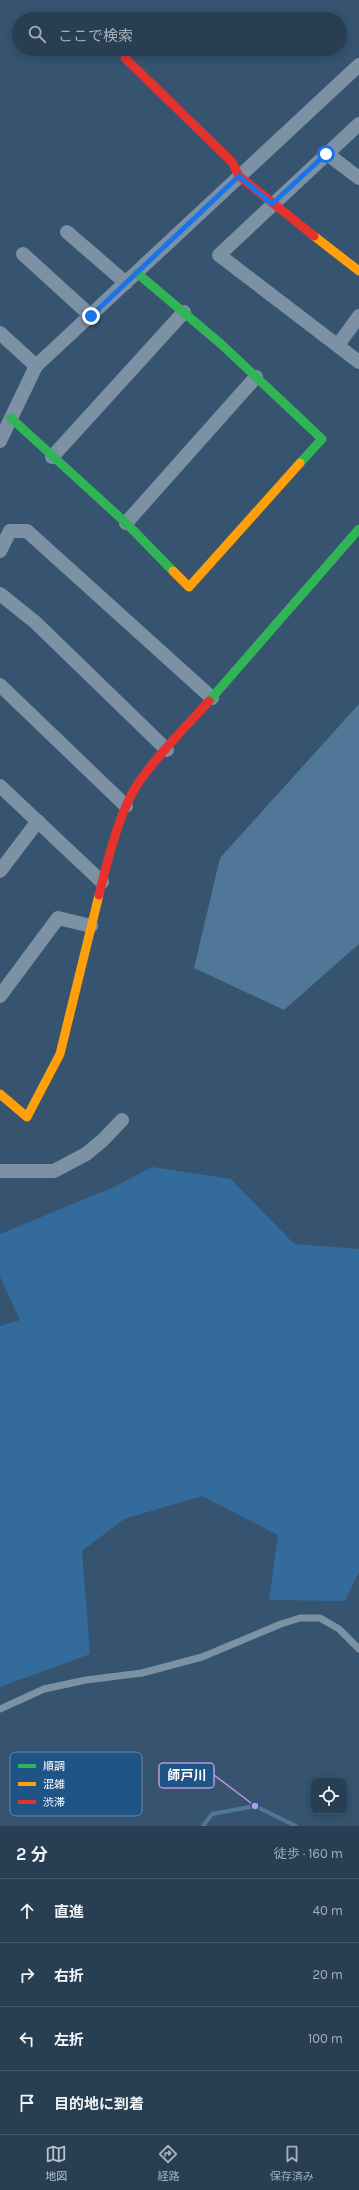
<!DOCTYPE html>
<html lang="ja">
<head>
<meta charset="utf-8">
<style>
	:root { --surface:#283f53; --page:#344a5d; --text:#f1f3f6; --muted:#a5afb8; --line:#44586a; --accent:#b9c3cd }
	body { margin:0; font-family:Karla,"Noto Sans JP",sans-serif; background:var(--page); color:var(--text) }
	.controls { position:absolute; right:12px; bottom:12px; display:grid; overflow:hidden; border-radius:8px; box-shadow:0 2px 10px #0003 }
	.controls button { width:36px; height:36px; display:grid; place-items:center; padding:0; border:0; border-bottom:1px solid var(--line); background:var(--surface); color:var(--text); font:20px sans-serif }
	.stop { position:absolute; width:12px; height:12px; margin:-9px; border:3px solid #1a73e8; border-radius:50%; background:#fff }
	.stop.end { background:#1a73e8; border-color:#fff; box-shadow:0 1px 4px #0008 }
	.list { margin:0; padding:0; list-style:none }
	h2 { display:flex; justify-content:space-between; align-items:center; height:52px; margin:0; padding:0 16px; font-size:17px }
	h2 small { font-size:13px; font-weight:400; color:var(--muted) }
	.list li { display:grid; grid-template-columns:26px 1fr auto; gap:12px; align-items:center; box-sizing:border-box; height:64px; padding:0 16px; border-top:1px solid var(--line) }
	.list b { display:block; font-size:15px; white-space:nowrap }
	.list em { font-size:13px; font-style:normal; color:var(--muted) }
	.icon { flex:none; width:22px; height:22px; fill:none; stroke:currentColor; stroke-width:2; stroke-linecap:round; stroke-linejoin:round }
	.map { position:relative; flex:none; width:359px; height:1826px; overflow:hidden }
	.search { position:absolute; background:var(--surface); box-shadow:0 2px 10px #0003; left:12px; right:12px; top:12px; height:44px; display:flex; align-items:center; gap:10px; box-sizing:border-box; padding:0 14px; border-radius:22px; color:var(--muted); font-size:15px }
	.sheet { height:308px; background:var(--surface) }
	nav { display:flex; justify-content:space-around; align-items:center; box-sizing:border-box; height:56px; border-top:1px solid var(--line); background:var(--surface); font-size:11px; color:var(--muted) }
	nav a { display:grid; justify-items:center; gap:2px }
	nav .on { color:var(--accent) }
	.map>svg:first-child { display:block }
	.green { fill:#336b9c }
	.water { fill:#507698 }
	.lines { fill:none; stroke-linecap:round; stroke-linejoin:round }
	.stream { stroke:#507698; stroke-width:4 }
	.lane { stroke:#7d91a5; stroke-width:7 }
	.street { stroke:#7d91a5; stroke-width:14 }
	.fast { stroke:#30b455; stroke-width:9 }
	.slow { stroke:#ff9f0a; stroke-width:9 }
	.jam { stroke:#e5322d; stroke-width:9 }
	.route { stroke:#1a73e8; stroke-width:5 }
	.key { fill:#1f5586; stroke:#6288aa; stroke-width:1 }
	.key-label { font-size:11px; fill:#fff }
	.leader { fill:none; stroke:#bd96df; stroke-width:1.5 }
	.callout-dot { fill:#bd96df; stroke:#1f5586; stroke-width:1.5 }
	.callout { fill:#1f5586; stroke:#bd96df; stroke-width:1.5 }
	.callout-label { font-size:13px; text-anchor:middle; font-weight:bold; fill:#fff }
</style>
</head>
<body>
<div class="map">
<svg width="359" height="1826" viewBox="0 0 359 1826">
	<rect width="100%" height="100%" fill="#36546f"/>
	<path class="green" d="M152 1167 231 1179 294 1244 359 1249V1572L345 1601 269 1600 278 1535 202 1496 124 1519 82 1551 90 1654 0 1687V1326L20 1320 0 1277V1234L114 1187Z"/>
	<path class="water" d="M359 704V944L284 1010 194 968 220 858Z"/>
	<g class="lines">
		<path class="stream" d="M203 1826 212 1814 255 1806 296 1826"/>
		<path class="lane" d="M0 1709 44 1689 86 1680 142 1673 202 1657 281 1624 300 1618H320L339 1629 359 1649"/>
		<path class="street" d="M359 124 219 255 359 362
			M326 153 359 178
			M67 232 126 283
			M23 254 91 316
			M0 333 36 366
			M338 345 359 316
			M0 441 36 366 359 65
			M52 457 184 312
			M126 523 256 377
			M0 551 10 531H27L212 698
			M0 594 35 622 167 750
			M0 685 126 806
			M0 786 102 882
			M0 871 38 821
			M0 996 58 918 91 926
			M0 1171H54L86 1154 103 1140 122 1120"/>
		<path class="fast" d="M137 273 221 344 322 439 300 463
			M11 418 126 523 173 571
			M209 701 359 529"/>
		<path class="slow" d="M314 236 359 271
			M173 571 189 587 300 463
			M0 1094 27 1117 60 1054 99 895"/>
		<path class="jam" d="M125 58 232 162 239 176 314 236
			M99 895C107 862 119 813 137 785 157 755 185 728 209 701"/>
	</g>
	<g class="lines">
		<path class="route" d="M91 316 239 176 272 204 326 154"/>
	</g>
	<rect x="10" y="1752" width="132" height="64" rx="6" class="key"/>
	<rect x="18" y="1764" width="18" height="4" fill="#30b455"/>
	<rect x="18" y="1782" width="18" height="4" fill="#ff9f0a"/>
	<rect x="18" y="1800" width="18" height="4" fill="#e5322d"/>
	<g class="key-label">
		<text x="43" y="1770">順調</text>
		<text x="43" y="1788">混雑</text>
		<text x="43" y="1806">渋滞</text>
	</g>
	<path class="leader" d="M255 1806L214 1775"/>
	<circle class="callout-dot" cx="255" cy="1806" r="4"/>
	<rect class="callout" x="159" y="1763" width="55" height="25" rx="4"/>
	<g class="callout-label">
		<text x="187" y="1780">師戸川</text>
	</g>
</svg>
<div class="controls">
<button><svg class="icon" aria-label="locate" viewBox="0 0 24 24"><circle cx="12" cy="12" r="6"/><path d="M12 2v4M12 18v4M2 12h4M18 12h4"/></svg></button>
</div>
<div class="stop" style="left:326px;top:154px"></div>
<div class="stop end" style="left:91px;top:316px"></div>
<div class="search"><svg class="icon" aria-label="search" viewBox="0 0 24 24"><circle cx="10" cy="10" r="6"/><path d="M15 15l6 6"/></svg>ここで検索</div>
</div>
<section class="sheet">
<h2>2 分<small>徒歩 · 160 m</small></h2>
<ul class="list">
<li><svg class="icon" aria-label="ahead" viewBox="0 0 24 24"><path d="M12 20V5M6 11l6-6 6 6"/></svg><div><b>直進</b></div><em>40 m</em></li>
<li><svg class="icon" aria-label="right" viewBox="0 0 24 24"><path d="M7 20v-9h11M14 6l5 5-5 5"/></svg><div><b>右折</b></div><em>20 m</em></li>
<li><svg class="icon" aria-label="left" viewBox="0 0 24 24"><path d="M17 20v-9H6M10 6l-5 5 5 5"/></svg><div><b>左折</b></div><em>100 m</em></li>
<li><svg class="icon" aria-label="arrive" viewBox="0 0 24 24"><path d="M6 21V4h12l-3 4 3 4H6"/></svg><div><b>目的地に到着</b></div></li>
</ul>
</section>
<nav>
<a class="on"><svg class="icon" aria-label="map" viewBox="0 0 24 24"><path d="M3 6l6-2 6 2 6-2v14l-6 2-6-2-6 2zM9 4v14M15 6v14"/></svg>地図</a>
<a><svg class="icon" aria-label="directions" viewBox="0 0 24 24"><path d="M12 3l9 9-9 9-9-9zM9 14v-3h6M13 9l2 2-2 2"/></svg>経路</a>
<a><svg class="icon" aria-label="saved" viewBox="0 0 24 24"><path d="M7 4h10v16l-5-4-5 4z"/></svg>保存済み</a>
</nav>
</body>
</html>
